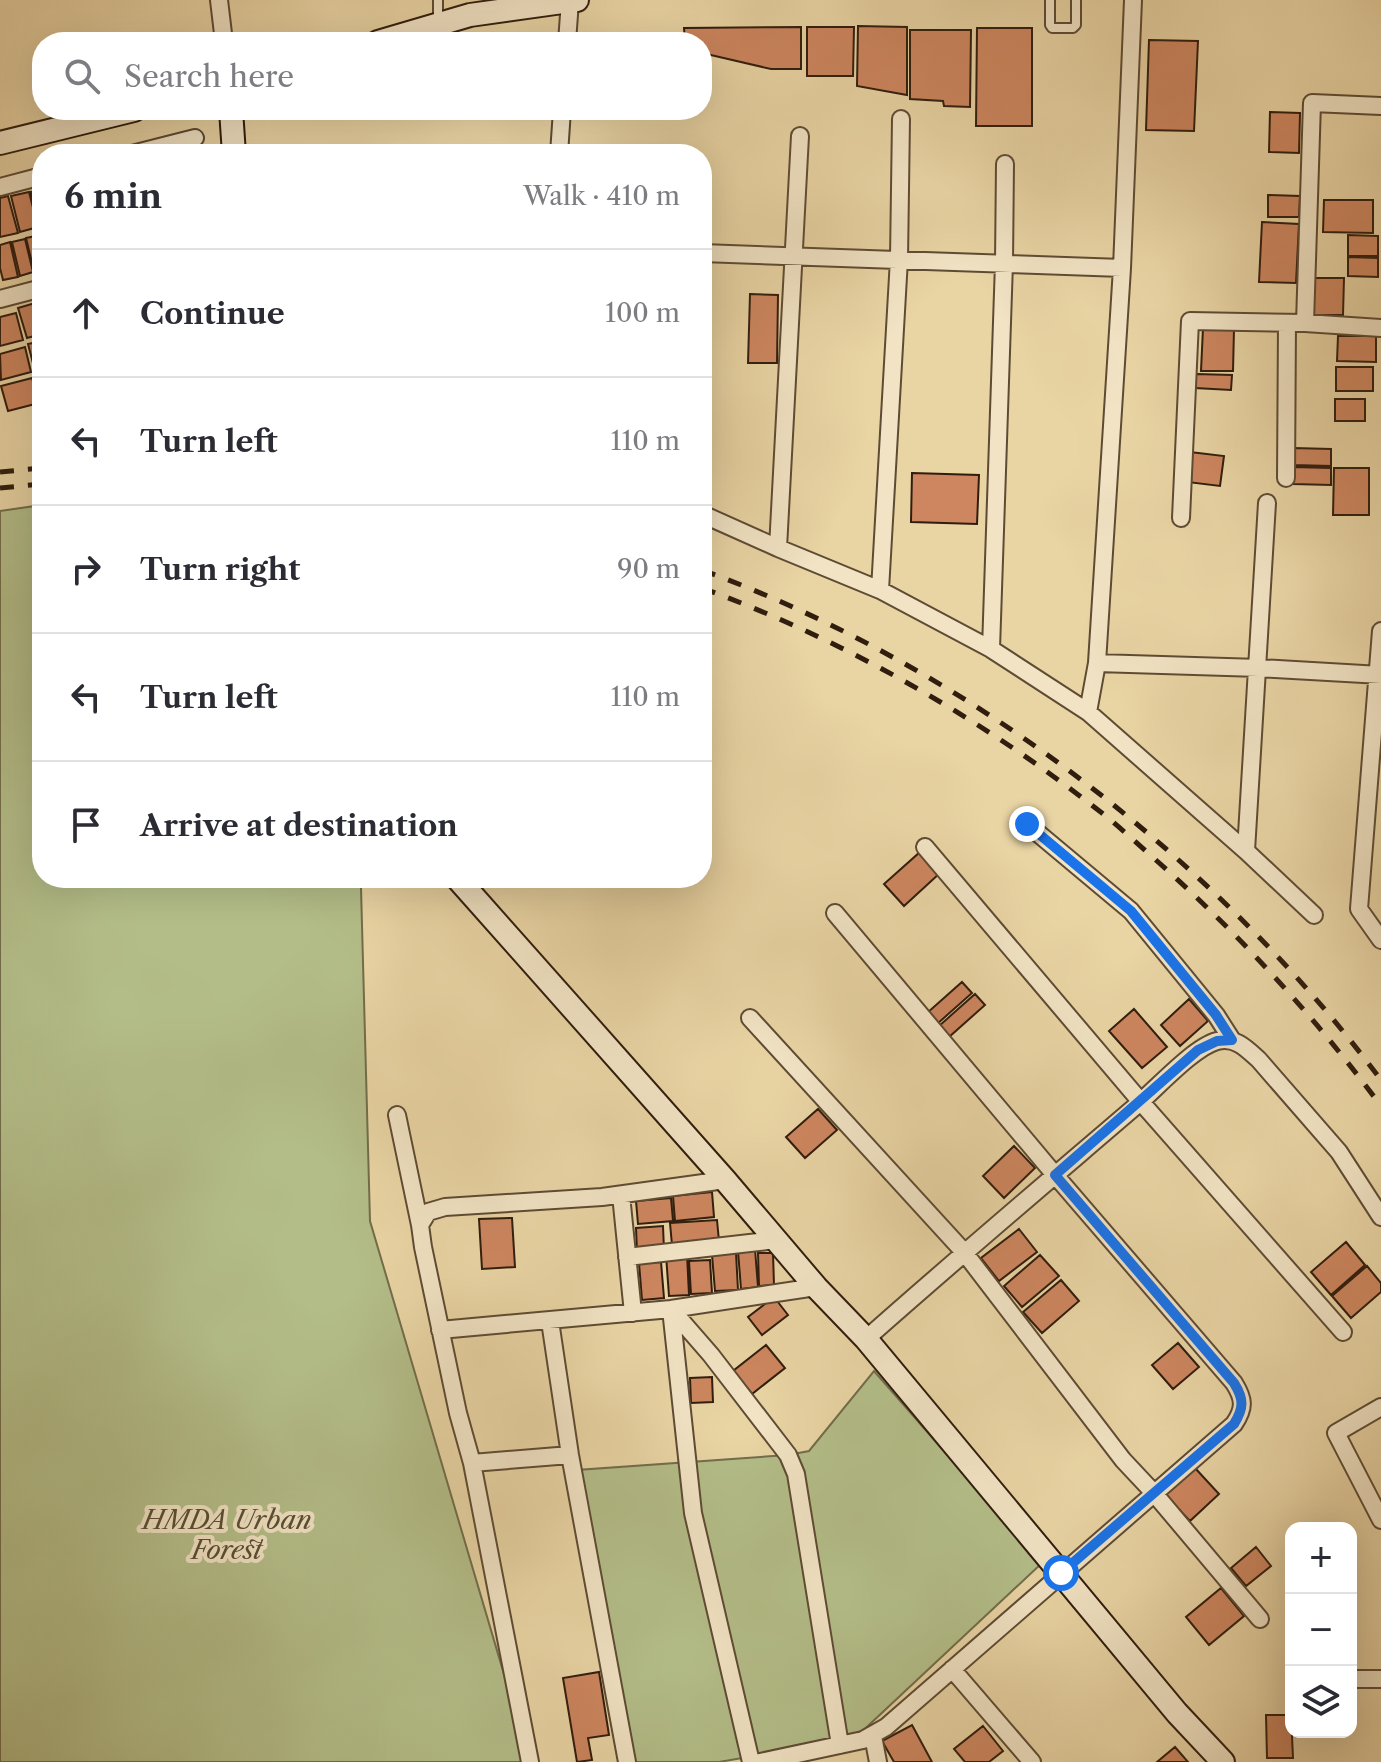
<!DOCTYPE html>
<html lang="en">
<head>
<meta charset="utf-8">
<style>
	:root { --surface:#fff; --page:#f2f2f3; --text:#2b2b33; --muted:#7c7c81; --line:#e1e1e2 }
	body { margin:0; font-family:"Libre Caslon Text",serif; background:var(--page); color:var(--text) }
	.controls { position:absolute; right:24px; bottom:24px; display:grid; overflow:hidden; border-radius:16px; box-shadow:0 8px 32px #0002 }
	.controls button { width:72px; height:72px; display:grid; place-items:center; padding:0; border:0; border-bottom:2px solid var(--line); background:var(--surface); color:var(--text); font:40px sans-serif }
	.stop { position:absolute; width:24px; height:24px; margin:-18px; border:6px solid #1a73e8; border-radius:50%; background:#fff }
	.stop.end { background:#1a73e8; border-color:#fff; box-shadow:0 2px 8px #0008 }
	.list { margin:0; padding:0; list-style:none }
	h2 { display:flex; justify-content:space-between; align-items:center; height:104px; margin:0; padding:0 32px; font-size:34px }
	h2 small { font-size:26px; font-weight:400; color:var(--muted) }
	.list li { display:grid; grid-template-columns:52px 1fr auto; gap:24px; align-items:center; box-sizing:border-box; height:128px; padding:0 32px; border-top:2px solid var(--line) }
	.list b { display:block; font-size:30px; white-space:nowrap }
	.list em { font-size:26px; font-style:normal; color:var(--muted) }
	.icon { flex:none; width:44px; height:44px; fill:none; stroke:currentColor; stroke-width:2; stroke-linecap:round; stroke-linejoin:round }
	.map { position:relative; flex:none; width:1381px; height:1762px; overflow:hidden }
	.search { position:absolute; background:var(--surface); box-shadow:0 8px 32px #0002; left:32px; top:32px; width:680px; height:88px; display:flex; align-items:center; gap:20px; box-sizing:border-box; padding:0 28px; border-radius:32px; color:var(--muted); font-size:30px }
	.panel { position:absolute; background:var(--surface); box-shadow:0 8px 32px #0002; left:32px; top:144px; width:680px; height:744px; border-radius:32px }
	.map>svg:first-child { display:block }
	.green { fill:#b3bd88; stroke:#726d4b; stroke-width:2 }
	.building { fill:#cd865f; stroke:#301d0e; stroke-width:2 }
	.lines { fill:none; stroke-linecap:round; stroke-linejoin:round }
	.lane-casing { stroke:#5e4b34; stroke-width:12 }
	.street-casing { stroke:#5e4b34; stroke-width:20 }
	.secondary-casing { stroke:#301d0e; stroke-width:26 }
	.lane { stroke:#f1e3c4; stroke-width:8 }
	.street { stroke:#f1e3c4; stroke-width:16 }
	.secondary { stroke:#f1e3c4; stroke-width:22 }
	.rail { stroke:#301d0e; stroke-width:5; stroke-dasharray:14 14; stroke-linecap:butt }
	.route { stroke:#1a73e8; stroke-width:10 }
	.labels { text-anchor:middle; dominant-baseline:central; stroke-width:8; stroke-linejoin:round; paint-order:stroke }
	.park-label { font-size:26px; font-style:italic; fill:#574d33; stroke:#f1e3c4 }
</style>
</head>
<body>
<div class="map">
<svg width="1381" height="1762" viewBox="0 0 1381 1762">
	<rect width="100%" height="100%" fill="#e9d4a4"/>
	<filter id="stains"><feTurbulence type="fractalNoise" baseFrequency=".0025" numOctaves="4"/><feColorMatrix values="0 0 0 0 .2 0 0 0 0 .09 0 0 0 0 .02 0 0 0 .5 -.17"/></filter>
	<radialGradient id="worn" r=".72"><stop offset=".6" stop-color="#630" stop-opacity="0"/><stop offset="1" stop-color="#630" stop-opacity=".3"/></radialGradient>
	<path class="green" d="M42 505V878H357L361 888 370 1221 530 1762H0V511Z
		M874 1371 1042 1563 854 1739 719 1762H630L577 1470 788 1455 809 1451Z"/>
	<path class="building" d="M858 26 907 27V95L857 86Z
		M801 27V69H771L702 53V42H685L684 28Z
		M807 27H854L853 76H807Z
		M977 28H1032V126H976Z
		M910 30H971L970 107 944 106 943 101 910 99Z
		M1149 40 1198 41 1194 131 1146 130Z
		M1270 112 1300 113 1299 153 1269 152Z
		M42 189V227H40L31 192Z
		M29 192 38 227 20 232 11 196Z
		M1268 195 1300 196 1299 217H1268Z
		M8 196 18 233 0 237V198Z
		M1324 200H1373V233L1323 232Z
		M1262 222 1299 224 1296 283 1259 282Z
		M40 235 42 269 34 271 26 238Z
		M1348 235 1378 236V256H1348Z
		M25 239 33 272 20 276 12 242Z
		M10 242 18 277 3 280 0 268V245Z
		M1348 257 1378 258V277L1348 276Z
		M1314 278H1344L1343 315H1313Z
		M750 294 778 295 777 363H748Z
		M42 301V334L27 338 18 308Z
		M16 313 23 340 0 346V317Z
		M1203 328 1234 329 1233 371H1201Z
		M1338 336H1376V362L1337 361Z
		M42 341V369L35 371 28 344Z
		M25 347 31 372 1 380 0 354Z
		M1336 367H1373V391H1336Z
		M1196 374 1232 375 1231 390 1195 388Z
		M32 378 39 403 8 411 1 386Z
		M1335 399H1365V421H1335Z
		M1293 448 1331 449V466L1293 465Z
		M1190 452 1224 456 1220 486 1187 482Z
		M1293 467 1331 468V485L1293 484Z
		M1334 468H1369V515H1333Z
		M912 473 979 475 977 524 911 522Z
		M920 852 940 873 904 906 884 884Z
		M962 982 972 993 937 1024 927 1013Z
		M975 994 985 1005 949 1037 939 1026Z
		M1189 999 1208 1021 1180 1046 1161 1025Z
		M1134 1009 1167 1047 1142 1068 1109 1031Z
		M818 1109 837 1130 805 1158 786 1137Z
		M1014 1146 1035 1168 1004 1198 983 1176Z
		M712 1192 714 1217 675 1221 673 1196Z
		M671 1198 673 1221 638 1224 636 1201Z
		M512 1218 515 1267 482 1269 479 1219Z
		M717 1220 719 1241 672 1245 670 1223Z
		M663 1226 664 1250 637 1251 636 1228Z
		M1019 1229 1037 1252 999 1281 981 1258Z
		M1346 1242 1365 1265 1331 1295 1311 1272Z
		M755 1249 758 1287 741 1289 738 1251Z
		M736 1253 738 1290 715 1291 712 1255Z
		M758 1253H773L774 1285 759 1286Z
		M687 1254 689 1295 669 1296 666 1255Z
		M1040 1255 1059 1276 1022 1307 1004 1286Z
		M710 1260 712 1293 691 1294 689 1261Z
		M661 1262 664 1298 642 1300 639 1263Z
		M1367 1266 1381 1283V1292L1351 1318 1332 1296Z
		M1061 1280 1079 1301 1042 1333 1023 1312Z
		M774 1297 788 1315 762 1335 748 1317Z
		M1178 1343 1199 1367 1173 1389 1152 1365Z
		M766 1345 785 1368 752 1394 733 1371Z
		M712 1377 713 1402 691 1403 690 1378Z
		M1195 1468 1219 1494 1190 1521 1165 1495Z
		M1256 1547 1271 1566 1246 1586 1231 1568Z
		M1221 1588 1244 1616 1209 1645 1186 1617Z
		M599 1672 609 1735 588 1738 592 1760 577 1762 563 1678Z
		M1266 1715H1291L1293 1758H1267Z
		M912 1725 932 1762H894L882 1741Z
		M983 1726 1003 1751 989 1762H965L954 1749Z
		M1175 1747 1188 1762H1157Z"/>
	<g class="lines">
		<defs>
			<path id="lane" d="M438 0V23
				M1050 0V25L1052 28H1073L1076 25V0"/>
			<path id="street" d="M219 0 224 42
				M567 42 570 1
				M132 154 195 138
				M559 154 562 110
				M0 187 42 176
				M702 253 1122 268
				M0 299 42 288
				M1305 323 1312 103 1381 106
				M1286 478 1287 324
				M702 514 778 548 880 590 991 649 1088 712 1097 663 1122 268 1133 0
				M1181 518 1190 321 1305 323 1381 328
				M778 548 800 136
				M880 590 899 259 901 119
				M1381 631 1359 909 1381 940
				M991 649 1004 263 1005 164
				M1097 663 1259 668 1381 675
				M1088 712 1246 851 1314 915
				M1027 824 1131 911 1216 1015 1232 1040
				M925 847 1141 1102 1343 1332
				M1246 851 1267 503
				M750 1018 964 1252 1123 1460 1153 1492 1260 1619
				M397 1115 420 1225
				M621 1195 633 1313
				M627 1257 776 1240
				M671 1309 711 1355 788 1455 796 1474 840 1745
				M671 1309 693 1513 751 1762
				M550 1321 570 1455 627 1762
				M440 1330 671 1309 816 1287
				M866 1339C955 1260 1046 1183 1137 1105 1157 1088 1194 1047 1217 1041 1235 1036 1247 1049 1259 1060L1339 1152 1381 1217
				M1381 1407 1336 1433 1381 1520
				M472 1463 570 1455
				M952 1669 1032 1762
				M1351 1679H1381
				M873 1736 878 1762
				M530 1762 472 1463 458 1413 423 1247 420 1225 428 1212 445 1207 602 1197 725 1180
				M760 1762 863 1740 886 1727 1234 1424C1245 1408 1244 1399 1234 1383L1055 1175 835 913"/>
			<path id="secondary" d="M378 42 470 15 577 0
				M231 110 234 154
				M0 143 134 110
				M457 878 725 1180 816 1287 866 1339 1177 1713 1223 1762"/>
		</defs>
		<use href="#lane" class="lane-casing"/>
		<use href="#street" class="street-casing"/>
		<use href="#secondary" class="secondary-casing"/>
		<use href="#lane" class="lane"/>
		<use href="#street" class="street"/>
		<use href="#secondary" class="secondary"/>
		<path class="rail" d="M0 472 42 468
			M0 488 42 484
			M702 570C965 666 1214 856 1381 1080
			M702 588C847 641 986 721 1107 817 1124 831 1140 846 1157 861 1240 935 1315 1017 1381 1106"/>
	</g>
	<g class="lines">
		<path class="route" d="M1027 824 1131 911 1216 1015 1232 1040 1217 1041 1198 1050 1055 1175 1234 1383C1244 1399 1244 1408 1234 1424L1061 1573"/>
	</g>
	<g class="labels">
		<g class="park-label">
			<text x="227" y="1520">HMDA Urban<tspan x="227" dy="30">Forest</tspan></text>
		</g>
	</g>
	<rect width="100%" height="100%" filter="url(#stains)"/>
	<rect width="100%" height="100%" fill="url(#worn)"/>
</svg>
<div class="controls">
<button>+</button>
<button>−</button>
<button><svg class="icon" aria-label="layers" viewBox="0 0 24 24"><path d="M12 4l9 5-9 5-9-5zM3 14l9 5 9-5"/></svg></button>
</div>
<div class="stop" style="left:1061px;top:1573px"></div>
<div class="stop end" style="left:1027px;top:824px"></div>
<div class="search"><svg class="icon" aria-label="search" viewBox="0 0 24 24"><circle cx="10" cy="10" r="6"/><path d="M15 15l6 6"/></svg>Search here</div>
<section class="panel">
<h2>6 min<small>Walk · 410 m</small></h2>
<ul class="list">
<li><svg class="icon" aria-label="ahead" viewBox="0 0 24 24"><path d="M12 20V5M6 11l6-6 6 6"/></svg><div><b>Continue</b></div><em>100 m</em></li>
<li><svg class="icon" aria-label="left" viewBox="0 0 24 24"><path d="M17 20v-9H6M10 6l-5 5 5 5"/></svg><div><b>Turn left</b></div><em>110 m</em></li>
<li><svg class="icon" aria-label="right" viewBox="0 0 24 24"><path d="M7 20v-9h11M14 6l5 5-5 5"/></svg><div><b>Turn right</b></div><em>90 m</em></li>
<li><svg class="icon" aria-label="left" viewBox="0 0 24 24"><path d="M17 20v-9H6M10 6l-5 5 5 5"/></svg><div><b>Turn left</b></div><em>110 m</em></li>
<li><svg class="icon" aria-label="arrive" viewBox="0 0 24 24"><path d="M6 21V4h12l-3 4 3 4H6"/></svg><div><b>Arrive at destination</b></div></li>
</ul>
</section>
</div>
</body>
</html>
